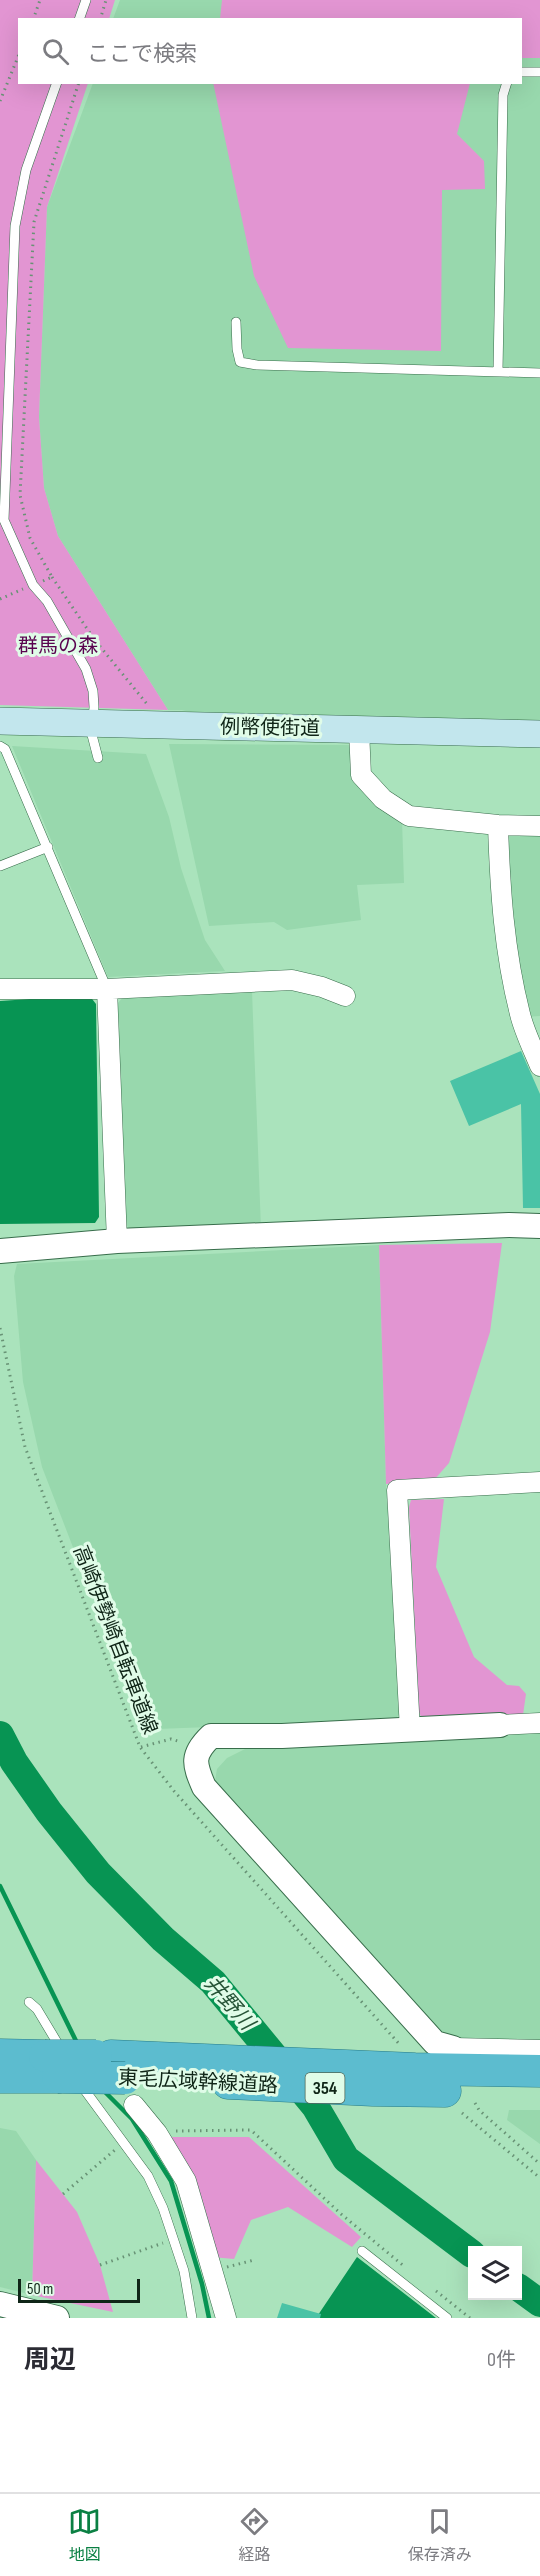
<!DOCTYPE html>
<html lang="ja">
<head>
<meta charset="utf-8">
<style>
	:root { --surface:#fff; --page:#f2f2f3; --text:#2b2b33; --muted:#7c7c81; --line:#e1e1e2; --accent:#0b8043 }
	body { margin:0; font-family:"Sofia Sans Condensed","Noto Sans JP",sans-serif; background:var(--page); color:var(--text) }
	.controls { position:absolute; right:18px; bottom:18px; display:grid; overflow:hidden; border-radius:0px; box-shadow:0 6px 24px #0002 }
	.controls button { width:54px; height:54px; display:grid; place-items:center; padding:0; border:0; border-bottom:2px solid var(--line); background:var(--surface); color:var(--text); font:30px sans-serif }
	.scale { position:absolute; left:18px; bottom:15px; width:122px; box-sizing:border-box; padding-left:6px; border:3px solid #0f2517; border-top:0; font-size:16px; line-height:21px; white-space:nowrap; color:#0f2517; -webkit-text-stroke:4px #e0fce8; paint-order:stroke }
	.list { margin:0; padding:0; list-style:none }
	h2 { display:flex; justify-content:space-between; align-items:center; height:78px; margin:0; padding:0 24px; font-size:26px }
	h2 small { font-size:20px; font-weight:400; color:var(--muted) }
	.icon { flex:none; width:33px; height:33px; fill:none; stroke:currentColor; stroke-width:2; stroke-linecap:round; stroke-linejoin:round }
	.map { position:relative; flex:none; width:540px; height:2318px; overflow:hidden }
	.search { position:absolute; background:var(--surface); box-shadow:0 6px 24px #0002; left:18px; right:18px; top:18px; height:66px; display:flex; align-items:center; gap:15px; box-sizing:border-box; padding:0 21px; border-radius:0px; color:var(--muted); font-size:22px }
	.sheet { height:174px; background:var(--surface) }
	nav { display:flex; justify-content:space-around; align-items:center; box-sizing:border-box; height:84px; border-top:2px solid var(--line); background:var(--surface); font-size:16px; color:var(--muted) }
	nav a { display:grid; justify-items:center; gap:3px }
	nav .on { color:var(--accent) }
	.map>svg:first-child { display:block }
	.built { fill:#98d8ad }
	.green { fill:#e295d2 }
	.water { fill:#079453 }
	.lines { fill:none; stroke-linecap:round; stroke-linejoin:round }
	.stream { stroke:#079453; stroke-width:4.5 }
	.river { stroke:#079453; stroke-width:28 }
	.building { fill:#4ac3a6 }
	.service-casing { stroke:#386d4b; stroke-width:10 }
	.minor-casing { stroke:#386d4b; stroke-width:21 }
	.tertiary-casing { stroke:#386d4b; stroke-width:26 }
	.secondary-casing { stroke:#386d4b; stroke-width:28 }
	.trunk-casing { stroke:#277c87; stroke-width:33 }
	.path { stroke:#689275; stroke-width:3; stroke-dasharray:1.5 4.5; stroke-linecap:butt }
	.service { stroke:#fff; stroke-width:9 }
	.minor { stroke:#fff; stroke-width:20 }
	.tertiary { stroke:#fff; stroke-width:24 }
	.secondary { stroke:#c2e6ed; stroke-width:27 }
	.trunk { stroke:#5cbccf; stroke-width:32 }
	.trunk-bridge-casing { stroke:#277c87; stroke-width:33; stroke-linecap:butt }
	.trunk-bridge { stroke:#5cbccf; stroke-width:32 }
	.labels { text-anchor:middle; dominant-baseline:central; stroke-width:6; stroke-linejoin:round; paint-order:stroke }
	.shield { fill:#e0fce8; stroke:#4e6656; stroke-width:1.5 }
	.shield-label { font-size:18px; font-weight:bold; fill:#0f2517 }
	.park-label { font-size:20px; fill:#59034f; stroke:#e0fce8 }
	.street-label { font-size:20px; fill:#0f2517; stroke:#e0fce8 }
	.water-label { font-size:21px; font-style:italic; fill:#265437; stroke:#e0fce8 }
</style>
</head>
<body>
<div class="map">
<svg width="540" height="2318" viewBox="0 0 540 2318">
	<rect width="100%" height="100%" fill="#aae3bc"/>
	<path class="built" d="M120 0H540V723L218 719 182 710H168L58 536 44 488 39 417 47 207 93 83 520 82V20L113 19Z
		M169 744 353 745 402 820 404 883 357 885 361 920 287 930 274 922 209 926Z
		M12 746 146 754 169 817 181 868 205 940 225 971 108 977Z
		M506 831 540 833V1016L523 1017 515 987Z
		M252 991 261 1229 137 1236 125 1224 116 1005 126 994Z
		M379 1245 386 1484 402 1710 395 1720 157 1729 96 1574 76 1555 42 1467 23 1382 14 1276 17 1264Z
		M540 1731V2044L449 2041 214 1787 217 1769 227 1758 245 1749Z
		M509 2110H540V2144L507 2120Z
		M0 2128 16 2131 36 2160 32 2295 0 2287Z"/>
	<path class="green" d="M0 0H115L109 19 20 20V82L88 83 47 207 39 417 44 488 58 536 168 710 0 705Z
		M222 0H540V58H521L520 20 220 19Z
		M213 82 470 83 457 134 484 161 485 189 442 190 441 351 288 348 254 276Z
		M502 1243 490 1332 449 1463 434 1480 386 1484 379 1245Z
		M444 1499 436 1567 474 1657 507 1685 519 1686 526 1694 523 1715 422 1719 419 1712 409 1507 411 1500Z
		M169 2137H249L361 2237 352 2247 288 2207 251 2220 234 2259 212 2257Z
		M36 2160 77 2212 100 2265 113 2312 32 2295Z"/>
	<path class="water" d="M89 995 96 1004 99 1217 95 1223 0 1224V1001Z
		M357 2257 436 2318H316Z"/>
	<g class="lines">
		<path class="stream" d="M0 1886 78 2045
			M104 2091 132 2119 171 2181 202 2284 209 2318"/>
		<path class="river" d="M0 1735 14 1762 49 1812 98 1873 163 1939 213 1982 315 2106 346 2159 472 2254
			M518 2287 540 2303"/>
	</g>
	<path class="building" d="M521 1051 540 1094V1208H523L521 1104 469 1126 450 1081Z
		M282 2303 321 2314 320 2318H277Z"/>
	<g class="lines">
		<defs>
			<path id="service" d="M79 20 86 0
				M520 72H540
				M57 82 26 170 15 226 4 520 33 585 47 601 86 669 93 691 94 707 92 735 98 758
				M236 322 237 349 240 362 257 365 540 373
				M498 371 503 95 507 82
				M0 746 5 749 107 989
				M0 866 48 847
				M29 2002 37 2009 61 2049
				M81 2085 148 2176 163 2208 184 2271 192 2318
				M362 2251 447 2318"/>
			<path id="minor" d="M359 730 361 775 383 799 409 816 498 825 540 826
				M498 825C500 889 504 951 520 1014 524 1031 533 1049 540 1066
				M0 989H107L292 980 322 987 345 996
				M107 989 117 1241
				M500 1725 540 1723
				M410 1730 397 1490 540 1482
				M453 2048 540 2050
				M134 2105 157 2133 186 2181 226 2318"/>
			<path id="tertiary" d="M0 1251 117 1241 509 1225 540 1226
				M453 2048 435 2043 204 1787C194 1764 191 1755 211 1736H282L500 1725
				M0 2304 57 2318"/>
			<path id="secondary" d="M0 721 540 734"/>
			<path id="trunk" d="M0 2055 45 2056
				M111 2056 415 2069 540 2071
				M0 2077H58
				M228 2083 373 2090 445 2091"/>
		</defs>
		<use href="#service" class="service-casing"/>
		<use href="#minor" class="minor-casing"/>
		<use href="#tertiary" class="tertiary-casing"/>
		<use href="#secondary" class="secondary-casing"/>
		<use href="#trunk" class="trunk-casing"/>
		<path class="path" d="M33 20 40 0
			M100 20 106 0
			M0 101 20 52
			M52 577 94 639 147 704
			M43 581 52 577 30 538 20 495 34 222 79 82
			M0 599 23 589
			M0 1328 25 1447 140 1747 174 1791 401 2046
			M141 1747 171 1739 181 1742
			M475 2103 479 2110 540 2164
			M462 2113 540 2178
			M176 2131 251 2130 341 2214 405 2267
			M63 2194 116 2149
			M100 2265 163 2243
			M227 2267 254 2260
			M436 2291 470 2318"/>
		<use href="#service" class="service"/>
		<use href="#minor" class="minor"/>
		<use href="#tertiary" class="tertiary"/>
		<use href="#secondary" class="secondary"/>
		<use href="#trunk" class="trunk"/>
		<defs>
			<path id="trunk-bridge" d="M45 2056H96
				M58 2077 125 2078"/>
		</defs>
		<use href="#trunk-bridge" class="trunk-bridge-casing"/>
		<use href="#trunk-bridge" class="trunk-bridge"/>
	</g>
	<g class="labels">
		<rect class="shield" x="305.5" y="2073" width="39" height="30" rx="4.5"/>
		<g class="shield-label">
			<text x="325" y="2088">354</text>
		</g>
		<g class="park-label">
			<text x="58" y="646">群馬の森</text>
		</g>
		<g class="street-label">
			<text transform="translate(270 728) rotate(1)">例幣使街道</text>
			<text transform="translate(115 1640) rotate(69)">高崎伊勢崎自転車道線</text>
			<text transform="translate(198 2082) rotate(3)">東毛広域幹線道路</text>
		</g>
		<g class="water-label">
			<text transform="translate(229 2003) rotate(49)">井野川</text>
		</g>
	</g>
</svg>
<div class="controls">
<button><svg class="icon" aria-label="layers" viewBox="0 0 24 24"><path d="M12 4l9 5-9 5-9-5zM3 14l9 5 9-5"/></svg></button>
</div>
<div class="scale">50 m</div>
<div class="search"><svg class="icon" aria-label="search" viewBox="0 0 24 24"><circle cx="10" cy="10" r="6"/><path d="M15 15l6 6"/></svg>ここで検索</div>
</div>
<section class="sheet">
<h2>周辺<small>0件</small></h2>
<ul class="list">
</ul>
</section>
<nav>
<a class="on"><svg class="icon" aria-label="map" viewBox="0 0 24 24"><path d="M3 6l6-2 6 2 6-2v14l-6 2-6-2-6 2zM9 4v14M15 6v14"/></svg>地図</a>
<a><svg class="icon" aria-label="directions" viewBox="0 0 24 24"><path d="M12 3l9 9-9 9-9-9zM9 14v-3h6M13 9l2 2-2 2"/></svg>経路</a>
<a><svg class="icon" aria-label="saved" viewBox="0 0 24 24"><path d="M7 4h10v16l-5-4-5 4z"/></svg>保存済み</a>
</nav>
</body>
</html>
